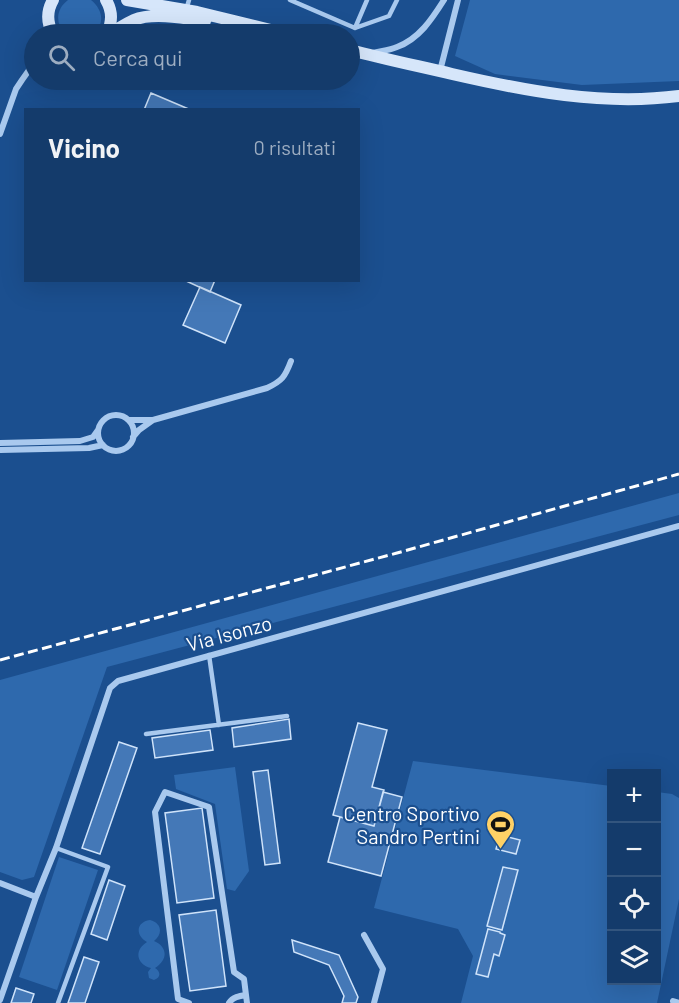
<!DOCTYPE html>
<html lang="it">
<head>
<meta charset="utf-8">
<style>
	:root { --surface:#143b6b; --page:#1d4271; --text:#f1f3f6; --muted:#9dadc1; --line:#33557e }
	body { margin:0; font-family:Barlow,sans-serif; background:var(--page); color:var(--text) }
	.controls { position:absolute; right:18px; bottom:18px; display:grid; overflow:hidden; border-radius:0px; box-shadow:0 6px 24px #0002 }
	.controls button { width:54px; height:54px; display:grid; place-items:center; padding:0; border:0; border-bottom:2px solid var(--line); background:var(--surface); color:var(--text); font:30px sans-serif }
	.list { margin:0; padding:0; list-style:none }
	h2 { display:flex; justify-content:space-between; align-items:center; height:78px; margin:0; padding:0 24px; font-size:26px }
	h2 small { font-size:20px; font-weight:400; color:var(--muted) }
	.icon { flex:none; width:33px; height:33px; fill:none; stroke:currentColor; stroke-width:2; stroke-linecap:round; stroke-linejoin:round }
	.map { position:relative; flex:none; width:679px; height:1003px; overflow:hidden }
	.search { position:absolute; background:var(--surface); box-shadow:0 6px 24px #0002; left:24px; top:24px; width:336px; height:66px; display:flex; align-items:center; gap:15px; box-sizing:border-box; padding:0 21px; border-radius:33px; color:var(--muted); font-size:22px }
	.panel { position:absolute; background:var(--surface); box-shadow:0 6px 24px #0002; left:24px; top:108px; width:336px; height:174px; border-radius:0px }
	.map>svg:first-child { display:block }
	.green { fill:#2e69ad }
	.building { fill:#4478b7; stroke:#cfe3fa; stroke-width:1.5 }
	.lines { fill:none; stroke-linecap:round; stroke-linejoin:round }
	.lane { stroke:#a9c9ee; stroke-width:4.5 }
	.street { stroke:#a9c9ee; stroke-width:6 }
	.secondary { stroke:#d6e6fa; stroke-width:12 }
	.rail { stroke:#fff; stroke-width:3; stroke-dasharray:10 4.5; stroke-linecap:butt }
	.labels { text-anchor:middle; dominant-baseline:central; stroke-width:4.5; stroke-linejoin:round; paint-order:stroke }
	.street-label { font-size:20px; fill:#fff; stroke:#1b4f8f }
	.poi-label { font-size:20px; fill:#fff; stroke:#1b4f8f; text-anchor:end }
</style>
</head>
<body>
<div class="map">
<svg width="679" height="1003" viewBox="0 0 679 1003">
	<rect width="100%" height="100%" fill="#1b4f8f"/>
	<path class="green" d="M68 0H91C103 10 105 23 94 34H65C55 23 56 9 68 0Z
		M470 0H679V81L582 85 495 74 455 56Z
		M679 493V515L107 667 34 877 22 880 0 872V680Z
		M413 761 611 786 612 980H656L657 792 672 794 679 798V899L657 1003H461L473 956 458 929 374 908Z
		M235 767 249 871 235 891 227 889 215 804 176 789 174 775Z
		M59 857 98 870 57 990 19 977Z
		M150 920C162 923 163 934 154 941 168 947 168 960 155 968 160 971 162 977 154 980L149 978 148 972 151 968C136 964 134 950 147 942 135 935 136 922 150 920Z"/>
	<path class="building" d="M151 93 191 110H144Z
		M184 280H215L210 292Z
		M200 287 241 305 225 343 183 325Z
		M289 719 291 739 234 747 232 728Z
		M358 723 387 730 372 787 384 790 374 826 333 815Z
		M210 730 213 750 155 758 152 738Z
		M119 742 137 748 100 854 82 848Z
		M268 770 280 863 265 865 253 772Z
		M383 792 402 797 381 876 328 862 340 817 374 826Z
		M202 808 214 898 177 903 165 813Z
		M500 835 520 840 516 854 496 849Z
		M503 867 518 870 502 930 487 926Z
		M109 880 125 886 107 940 91 934Z
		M216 910 226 986 190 991 179 915Z
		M488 929 500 932V933L505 935 499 956 494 954 488 977 476 974Z
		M292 940 339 955 358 997 356 1003H342L344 996 329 965 294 952Z
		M84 957 99 962 85 1003H68Z
		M16 988 34 994 31 1003H11Z"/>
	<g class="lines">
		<path class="lane" d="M290 0 355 28 367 0
			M186 10 189 0
			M355 28 389 16 397 0
			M209 655 219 725
			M146 734 287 716
			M56 848 108 867 58 1003"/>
		<path class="street" d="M373 53C381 51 390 50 397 47 419 39 432 19 444 0
			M440 71 458 0
			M0 134 16 89 22 80 34 63
			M98 433a18 18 0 1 1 36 0a18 18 0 1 1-36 0Z
			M129 420H153L267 388C282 381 285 377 291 361
			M133 437 139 430 153 420
			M0 443 80 441 93 437 98 430
			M0 450 89 448 103 445
			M0 883 36 897
			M364 935 383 969 374 1003
			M0 1000 36 897 56 848 110 688 118 681 679 526
			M673 1001 679 1003
			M189 1003 178 999 155 812 165 792 209 807 234 972 244 979 247 1003
			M229 1003C233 997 239 996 246 995"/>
		<path class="secondary" d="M106 0C113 12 112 22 107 34
			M127 0 197 12 287 34
			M53 34C47 23 46 12 53 0
			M109 34C117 30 125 24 134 20 152 12 185 18 205 21
			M350 50C384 59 418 66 452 74 526 91 603 106 679 96"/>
		<path class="rail" d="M0 660 397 553 679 474"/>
	</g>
	<defs>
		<symbol id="stadium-pin" viewBox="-11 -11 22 30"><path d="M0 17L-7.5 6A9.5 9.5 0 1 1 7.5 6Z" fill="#ffd166" stroke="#1b4f8f"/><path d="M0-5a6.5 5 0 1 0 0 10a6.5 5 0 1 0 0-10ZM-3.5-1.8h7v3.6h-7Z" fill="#111"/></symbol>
	</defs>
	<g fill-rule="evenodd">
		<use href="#stadium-pin" x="484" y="808" width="33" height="45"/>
	</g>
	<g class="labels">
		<g class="street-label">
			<text transform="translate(229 633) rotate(-15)">Via Isonzo</text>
		</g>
		<g class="poi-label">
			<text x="480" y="813">Centro Sportivo<tspan x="480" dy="23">Sandro Pertini</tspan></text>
		</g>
	</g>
</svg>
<div class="controls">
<button>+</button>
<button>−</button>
<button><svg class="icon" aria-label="locate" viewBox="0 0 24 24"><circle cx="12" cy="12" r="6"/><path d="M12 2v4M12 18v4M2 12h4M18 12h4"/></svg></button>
<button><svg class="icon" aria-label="layers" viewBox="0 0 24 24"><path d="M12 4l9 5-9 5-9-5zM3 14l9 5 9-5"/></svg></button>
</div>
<div class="search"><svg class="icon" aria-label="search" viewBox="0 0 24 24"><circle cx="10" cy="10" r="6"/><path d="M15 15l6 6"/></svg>Cerca qui</div>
<section class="panel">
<h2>Vicino<small>0 risultati</small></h2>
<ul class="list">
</ul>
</section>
</div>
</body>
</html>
